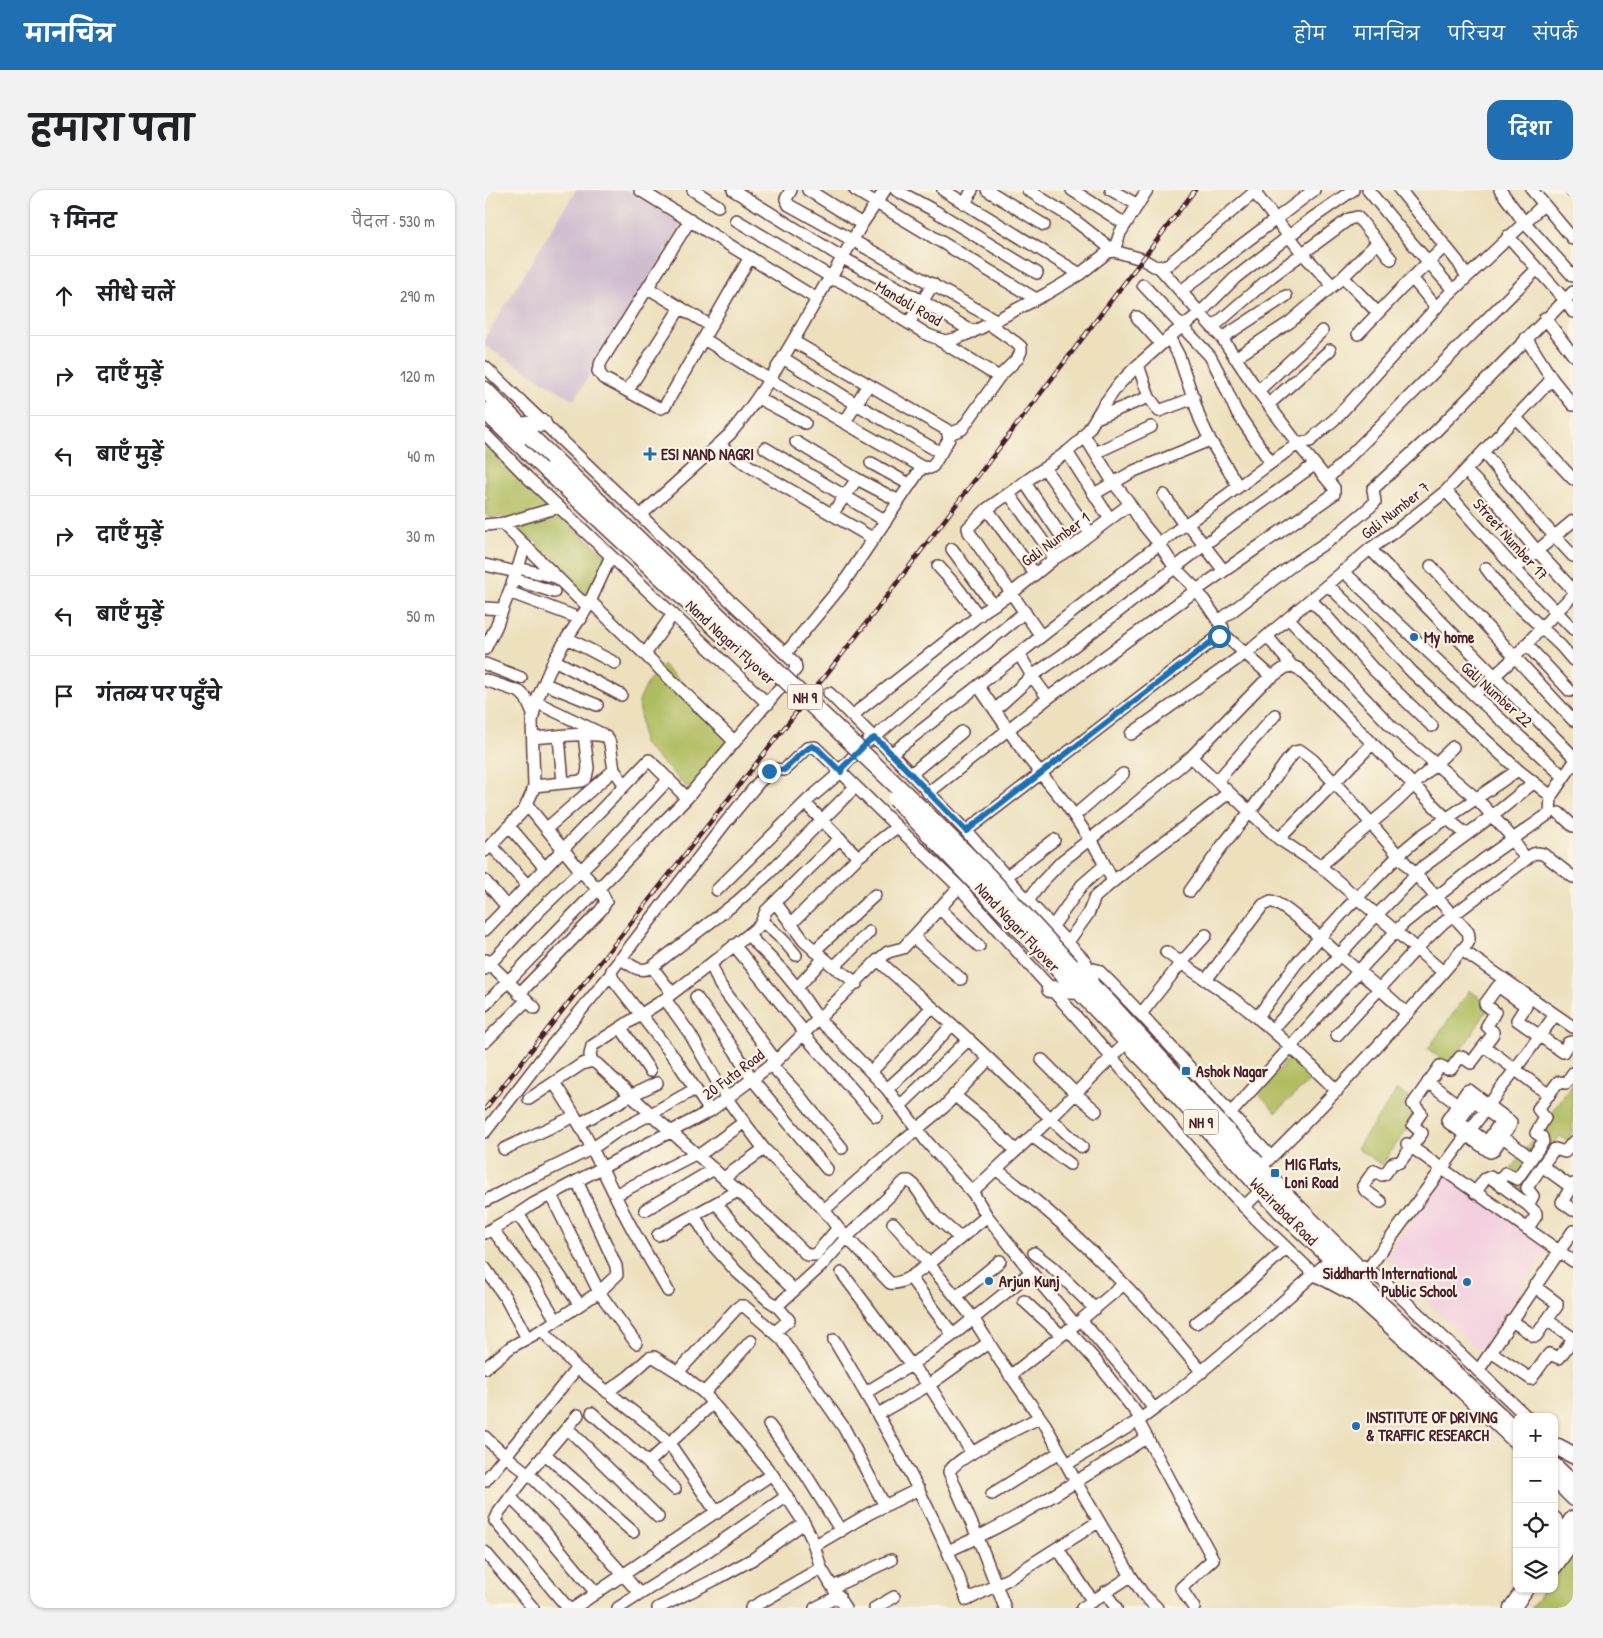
<!DOCTYPE html>
<html lang="hi">
<head>
<meta charset="utf-8">
<style>
	:root { --surface:#fff; --page:#f2f2f2; --text:#202124; --muted:#757577; --line:#e0e0e0; --accent:#1f6fb2 }
	body { margin:0; font-family:"Patrick Hand","Playpen Sans Deva",sans-serif; background:var(--page); color:var(--text) }
	.controls { position:absolute; right:15px; bottom:15px; display:grid; overflow:hidden; border-radius:10px; box-shadow:0 1px 4px #0004 }
	.controls button { width:45px; height:45px; display:grid; place-items:center; padding:0; border:0; border-bottom:1px solid var(--line); background:var(--surface); color:var(--text); font:25px sans-serif }
	.stop { position:absolute; width:15px; height:15px; margin:-11px; border:4px solid #1f6fb2; border-radius:50%; background:#fff }
	.stop.end { background:#1f6fb2; border-color:#fff; box-shadow:0 1px 5px #0008 }
	.list { margin:0; padding:0; list-style:none }
	h2 { display:flex; justify-content:space-between; align-items:center; height:65px; margin:0; padding:0 20px; font-size:21px }
	h2 small { font-size:16px; font-weight:400; color:var(--muted) }
	.list li { display:grid; grid-template-columns:32px 1fr auto; gap:15px; align-items:center; box-sizing:border-box; height:80px; padding:0 20px; border-top:1px solid var(--line) }
	.list b { display:block; font-size:19px; white-space:nowrap }
	.list em { font-size:16px; font-style:normal; color:var(--muted) }
	.icon { flex:none; width:28px; height:28px; fill:none; stroke:currentColor; stroke-width:2; stroke-linecap:round; stroke-linejoin:round }
	.map { position:relative; flex:none; width:1088px; height:1418px; overflow:hidden; border-radius:15px }
	header { display:flex; align-items:center; gap:30px; box-sizing:border-box; height:70px; padding:0 25px; background:var(--accent); color:#fff }
	header strong { font-size:24px }
	nav { display:flex; gap:28px; margin-inline-start:auto; font-size:18px }
	.intro { display:flex; align-items:center; justify-content:space-between; box-sizing:border-box; height:120px; padding:0 30px }
	h1 { margin:0; font-size:35px }
	.button { padding:12px 22px; border-radius:15px; background:var(--accent); color:#fff; font-size:18px; font-weight:700 }
	main { display:flex; gap:30px; padding:0 30px }
	aside { flex:1; background:var(--surface); border-radius:15px; box-shadow:0 1px 4px #0004 }
	.map>svg:first-child { display:block }
	.built { fill:#f3cfe0 }
	.industrial { fill:#cfbdcf }
	.green { fill:#afbc5e; stroke:#7c6e44 }
	.lines { fill:none; stroke-linecap:round; stroke-linejoin:round }
	.minor-casing { stroke:#623c41; stroke-width:14 }
	.highway-casing { stroke:#623c41; stroke-width:19 }
	.minor { stroke:#fff; stroke-width:11 }
	.highway { stroke:#fff; stroke-width:16 }
	.rail-casing { stroke:#4a1f2b; stroke-width:4.5 }
	.rail { stroke:#fcf5e5; stroke-width:2.5; stroke-dasharray:8; stroke-linecap:butt }
	.highway-bridge-casing { stroke:#623c41; stroke-width:19; stroke-linecap:butt }
	.highway-bridge { stroke:#fff; stroke-width:16 }
	.route { stroke:#1f6fb2; stroke-width:6 }
	.poi-dot { fill:#1f6fb2; stroke:#fcf5e5; stroke-width:2 }
	.labels { text-anchor:middle; dominant-baseline:central; stroke-width:4.5; stroke-linejoin:round; paint-order:stroke }
	.shield { fill:#fcf5e5; stroke:#7f5f63; stroke-width:1 }
	.shield-label { font-size:15px; font-weight:bold; fill:#4a1f2b }
	.street-label { font-size:16px; fill:#4a1f2b; stroke:#fcf5e5 }
	.poi-label { font-size:16px; font-weight:bold; fill:#4a1f2b; stroke:#fcf5e5; text-anchor:start }
</style>
</head>
<body>
<header>
<strong>मानचित्र</strong>
<nav><a>होम</a><a>मानचित्र</a><a>परिचय</a><a>संपर्क</a></nav>
</header>
<div class="intro"><h1>हमारा पता</h1><a class="button">दिशा</a></div>
<main>
<aside>
<h2>7 मिनट<small>पैदल · 530 m</small></h2>
<ul class="list">
<li><svg class="icon" aria-label="ahead" viewBox="0 0 24 24"><path d="M12 20V5M6 11l6-6 6 6"/></svg><div><b>सीधे चलें</b></div><em>290 m</em></li>
<li><svg class="icon" aria-label="right" viewBox="0 0 24 24"><path d="M7 20v-9h11M14 6l5 5-5 5"/></svg><div><b>दाएँ मुड़ें</b></div><em>120 m</em></li>
<li><svg class="icon" aria-label="left" viewBox="0 0 24 24"><path d="M17 20v-9H6M10 6l-5 5 5 5"/></svg><div><b>बाएँ मुड़ें</b></div><em>40 m</em></li>
<li><svg class="icon" aria-label="right" viewBox="0 0 24 24"><path d="M7 20v-9h11M14 6l5 5-5 5"/></svg><div><b>दाएँ मुड़ें</b></div><em>30 m</em></li>
<li><svg class="icon" aria-label="left" viewBox="0 0 24 24"><path d="M17 20v-9H6M10 6l-5 5 5 5"/></svg><div><b>बाएँ मुड़ें</b></div><em>50 m</em></li>
<li><svg class="icon" aria-label="arrive" viewBox="0 0 24 24"><path d="M6 21V4h12l-3 4 3 4H6"/></svg><div><b>गंतव्य पर पहुँचे</b></div></li>
</ul>
</aside>
<div class="map">
<svg width="1088" height="1418" viewBox="0 0 1088 1418">
	<rect width="100%" height="100%" fill="#fcf5e5"/>
	<filter id="ink" filterUnits="userSpaceOnUse"><feTurbulence type="fractalNoise" baseFrequency=".02" numOctaves="2"/><feDisplacementMap in="SourceGraphic" scale="10" xChannelSelector="R" yChannelSelector="G"/><feConvolveMatrix kernelMatrix="1 2 1 2 8 2 1 2 1" color-interpolation-filters="sRGB"/></filter>
	<filter id="wash" filterUnits="userSpaceOnUse"><feTurbulence type="fractalNoise" baseFrequency=".0096" numOctaves="4" result="noise"/><feDisplacementMap in="SourceGraphic" scale="20" xChannelSelector="R" yChannelSelector="G"/><feGaussianBlur stdDeviation="1.12" result="paint"/><feColorMatrix in="noise" values="0 0 0 0 0 0 0 0 0 0 0 0 0 0 0 0 0 1.4 0 .05"/><feComposite in="paint" operator="in"/></filter>
	<g filter="url(#wash)">
		<rect width="100%" height="100%" fill="#ece0bd"/>
		<path class="built" d="M961 982 1064 1058 994 1161 947 1117 901 1067Z"/>
		<path class="industrial" d="M91 0H143L197 34 89 210 0 156V148Z"/>
		<path class="green" d="M0 253 63 315 123 367 105 410H98L51 359 53 353 48 349 46 350 17 326 7 328 0 325V310L4 309 0 302Z
			M178 475 256 547 209 604 158 554 154 511 164 490Z
			M985 800 1005 816 966 876 943 859Z
			M807 864 831 885 791 922 774 904Z
			M1088 893V941L1082 951 1075 946 1029 1009 1010 995 1022 985Z
			M912 900 937 917 897 975 872 958Z
			M1082 1365H1088V1418H1046L1059 1399H1069V1384Z"/>
	</g>
	<g filter="url(#ink)">
		<g class="lines">
			<defs>
				<path id="minor" d="M155 0 332 109
					M208 0 233 16
					M248 0 358 68 437 111 488 142
					M306 0 301 9 304 15 511 130
					M323 0 377 34
					M370 0 551 109
					M411 0 450 21 552 83
					M458 0 595 84
					M502 0 559 35
					M543 0 584 26 629 61 635 43 662 0
					M587 0 640 34
					M626 0 653 15
					M883 0 926 52 968 100
					M915 0 973 72 982 87
					M1015 0 1039 32 1088 86
					M1047 0 1088 49
					M1086 0 1088 2
					M769 2 818 64 848 96
					M480 14 487 0
					M205 30 116 172 113 181 118 188 172 217 176 218 180 216 265 67
					M251 30 346 87
					M1023 46 1080 110 1088 122
					M858 87 893 123
					M927 88 951 117
					M345 89 377 34 400 0
					M658 95 725 166 734 183 751 221 786 273
					M163 98 226 136
					M696 101 829 0
					M652 127 676 154
					M1060 128 1088 165
					M424 133 448 94
					M728 137 787 86 864 29 872 27 876 31 906 69
					M873 144 917 98 960 56
					M684 147 694 166 715 229 725 250 753 296
					M737 148 801 106
					M1041 148 1067 189 1088 215
					M219 149 285 190 437 277 357 395 301 463
					M454 150 514 187
					M308 151 462 240 464 249 448 276 445 278 437 277
					M298 168 371 214 456 263
					M750 168 805 132 858 87 893 52
					M653 175 664 207 674 221 709 208
					M0 177 310 473 311 479 202 608
					M143 200 195 118
					M773 201 837 141
					M273 208 320 233
					M784 214 845 160
					M611 228 664 207
					M1031 228 1088 289
					M360 232 383 195
					M0 244 42 287 283 514
					M464 244 477 239 514 187 533 168 536 161V157L530 152 504 134
					M311 252 372 289 414 311
					M233 254 264 276 389 349
					M280 258 401 331
					M582 262 625 329
					M610 263 666 237
					M999 263 1049 324 1088 366
					M386 273 424 294
					M560 279 605 343
					M981 281 1008 308 1052 361 1088 400
					M842 289 1052 79
					M540 293 585 359
					M961 301 1030 379 1088 439
					M524 304 570 368
					M609 304 649 281 725 250
					M679 305 699 335
					M502 319 550 384
					M347 324 372 289
					M156 325 245 244C283 198 311 146 340 95L345 89 357 92 443 145 460 151 470 149 494 139 561 104 595 84 623 62 629 61 657 69 669 76 674 77 684 74 772 0
					M17 333 93 408 98 412 105 411
					M702 333 739 381
					M0 335 20 333 74 317
					M467 359 508 415
					M885 359 1088 566
					M0 375 31 382
					M453 376 472 397 494 426
					M946 376 1088 530
					M33 378 70 387
					M1001 378 1019 402 1076 456 1088 470
					M1030 379 1088 331
					M858 381 989 505 1079 587
					M29 389 69 402
					M843 395 882 433 927 482 1033 580 1066 606
					M24 402 96 429
					M825 410 835 419 889 480 947 536
					M105 411 250 552
					M0 418 17 419
					M804 429 907 537 992 609 1023 643 1041 669
					M734 431 813 371 848 348 885 317 890 312 888 299 950 242 1088 102
					M736 442 787 487
					M556 446 484 342 483 338 502 319 582 262 595 251 604 239 618 216 634 194 653 175 688 144 715 123 750 88 826 29 868 0
					M782 446 807 476
					M82 448 130 473
					M1041 454 1085 501
					M0 459 11 437 33 378 40 355
					M160 464 188 424
					M534 464 547 486 563 508
					M69 470 136 505
					M0 474 36 488
					M0 490 35 502 41 508 48 524
					M60 494 112 515
					M494 497 540 564 581 614 612 660 628 691
					M344 503 389 548 397 554 481 641 543 711 600 771 607 785V796
					M989 505 1030 467 1071 422 1088 405
					M51 512 117 544
					M510 520 547 486 576 466 740 339 829 275
					M368 527 374 520 502 419 527 403 570 368 585 359 645 314
					M646 544 769 457 885 359 912 340 961 301 1067 189
					M74 547 78 593
					M406 564 691 341 734 311 798 264 813 254 825 251 830 246 851 228 961 107 1058 15
					M706 567 794 649 835 676 908 615 968 557
					M426 584 477 542
					M732 591 790 525
					M49 596 97 591 101 588 103 578 99 545
					M443 603 563 508 706 404 849 304V298L813 254 773 201 737 148 674 77
					M320 613 373 667
					M1074 623 1088 636
					M589 626 638 584
					M24 636 60 678
					M62 638 129 580
					M481 641 734 446 738 438 712 400 690 378 675 355 657 333 643 311 628 292 599 245
					M794 649 887 554
					M6 655 43 696
					M0 661 39 620 47 603 49 596 47 531 51 512 69 470 82 448 102 418 126 366
					M835 676 958 782
					M522 686 569 650
					M0 691 22 717
					M232 700 323 610 356 582 357 578 383 551 389 548 453 492 540 422
					M705 701 737 656 764 623 802 571 810 562 816 561 828 570 872 617 913 665 983 742C986 751 983 754 977 760
					M543 711 555 694 577 671 649 615 706 567 778 493 801 477 807 476 814 479 960 627 981 644
					M290 712 319 751 349 777 372 793
					M454 718 494 756
					M277 731 298 750 311 765
					M306 734 373 667 412 637
					M568 736 597 695 620 675
					M0 740 140 595
					M263 745 298 781 312 798 334 830 352 847 402 899 442 952 488 1003
					M428 747 476 789
					M583 752 603 724 610 707 617 701C657 666 702 637 743 603
					M249 755 320 843
					M329 761 390 705
					M681 762C705 780 730 795 754 813 789 840 821 870 852 901
					M135 768C146 775 154 784 167 777L253 711 283 684 370 597
					M1 770 50 818
					M393 770C423 798 456 823 485 851 523 886 558 923 597 957
					M226 774 235 795 291 871
					M167 777 187 803
					M349 777 384 742
					M604 778 613 780 618 785C677 843 729 907 786 967
					M0 779 54 721 122 655 184 589
					M721 790 778 715 786 711C803 716 837 750 852 763 876 784 900 802 922 824
					M312 798 339 768
					M34 804 116 720 121 712 118 705 95 680 42 615
					M211 807 250 861 267 889 342 979
					M180 809 205 844 242 909 279 959 311 990 339 1020 353 1038 405 1093C418 1095 434 1081 444 1074L408 1033
					M0 815 202 608 164 570 140 595 129 580 125 554C124 550 124 550 121 547 110 541 62 547 48 548
					M656 824 696 773 721 745
					M772 828 811 774 862 718 918 661 936 646 1033 580
					M136 838 165 881
					M787 840 868 750 939 676 1015 620 1048 593
					M319 845 391 926
					M852 845 931 759 958 733 1048 664 1052 663 1058 664 1088 687
					M0 852 41 811
					M642 852 565 929 490 999 488 1003 502 1026 444 1074 488 1128 516 1172 561 1236 591 1292 646 1386 658 1404 672 1418
					M999 856 1008 844V842L1002 836 1010 822 1000 814 1013 796 1041 816 1032 830 1078 862 1083 853 1086 852 1088 854
					M557 870 591 904 611 921
					M107 871 105 865 107 856 180 809 263 745 275 735 281 721 355 648
					M286 875 313 904 357 958
					M386 882 447 817
					M943 892 972 914
					M69 893C99 936 119 985 143 1031 156 1055 170 1078 183 1101
					M402 899 436 868 467 835
					M984 900 1026 932 1025 936 1008 961 1005 962 964 933 962 930 982 901Z
					M469 905 496 927 531 961
					M44 909 97 874 107 871 112 874 166 924 295 1038 322 1065H330L353 1038
					M988 911 1016 931 1002 952 974 932Z
					M415 916 484 849
					M225 921 191 870 128 789 126 784 127 780 241 632 274 592 288 579 299 580 322 558 330 557 474 697 587 822 731 987 771 1029 830 1085 869 1106
					M745 924 882 772 919 733 998 670 1065 623 1066 606 1088 574
					M94 934 145 906 172 893
					M0 942 64 859 126 784
					M547 946 585 974
					M1018 947 1046 968
					M922 954 1088 1071
					M19 959 90 926
					M213 966 258 933
					M1057 976 1086 997
					M775 978C847 908 913 836 977 760L1088 837
					M512 980C589 1038 656 1108 717 1182
					M239 988 279 959
					M1013 993 1020 983 1032 989 1058 952 1057 947 1051 943 1060 928 1053 919 1073 892 1081 893 1088 883
					M1088 994 1077 1012 1088 1020
					M990 1003 1000 989 1005 987 1043 1015
					M66 1005 114 1102 151 1153
					M130 1005 210 964
					M0 1011 40 990 59 982 108 958 131 942 166 924 210 899
					M896 1012 880 1000 878 996 889 981 897 985 900 984 908 973 915 972 937 943 928 935 936 923 928 914 955 876 962 879H966L975 867H977L986 873 999 856 1064 905
					M231 1013 263 1052 287 1079 309 1100
					M759 1017 777 999
					M160 1020 229 979
					M339 1020 420 949 459 917 504 869
					M33 1024 94 1114
					M209 1025 226 1053 251 1081 283 1110 292 1116 304 1130 290 1142
					M502 1026 546 1082 590 1134
					M7 1039 47 1090 71 1130
					M1042 1039 1051 1026V1023L1043 1015 1048 1006 1042 998 1043 996 1067 962 1070 959 1080 962 1088 952
					M0 1043 33 1024 48 1014 225 921 291 871 393 770 403 762 418 758 474 697
					M173 1045 253 1001
					M549 1063 567 1077 610 1119
					M878 1076 901 1093 1042 1227
					M0 1078 20 1107 42 1148
					M851 1079 869 1106 976 1202 1032 1255
					M883 1079 1070 825
					M357 1083 426 1175 444 1195 487 1263
					M425 1087 468 1145
					M471 1107 515 1071
					M539 1111 576 1145
					M292 1116 335 1077 362 1047 420 991H424L429 995 451 1027 475 1048
					M596 1130 640 1181 669 1219
					M1026 1130 1049 1146H1051L1072 1116V1113L1049 1096
					M1062 1130 1088 1148
					M711 1133 763 1093 801 1058
					M57 1140 92 1178 165 1235 184 1253 232 1323
					M583 1140 611 1171 656 1229
					M349 1150C384 1209 418 1267 448 1329 460 1355 473 1382 482 1410L525 1388 613 1332
					M1006 1162 1046 1189 1064 1164 1074 1168 1088 1149
					M0 1178 26 1157 57 1140 114 1102 132 1085 131 1076 92 991
					M993 1181 1088 1041
					M193 1182 251 1119 255 1116H259L297 1149 359 1238 400 1316
					M525 1186 596 1130 639 1094
					M122 1202 143 1187 164 1168 169 1167 193 1182 219 1203 287 1284 319 1333 327 1349 336 1378 360 1418
					M219 1203 266 1151
					M380 1203 426 1175 468 1145 546 1082
					M107 1223 163 1273 228 1213
					M393 1224 444 1195 503 1153
					M653 1231 728 1369 696 1398 709 1418
					M284 1235 321 1285 356 1341
					M82 1238 173 1327
					M0 1247C15 1263 33 1275 49 1289 86 1326 121 1365 155 1404
					M60 1264 148 1342
					M163 1273 190 1299
					M582 1274 653 1231 691 1203 776 1131 845 1070
					M0 1291 92 1178
					M1069 1291 1088 1310
					M507 1304 575 1262
					M25 1307 60 1342 111 1403
					M329 1356 385 1323 434 1299
					M573 1359 607 1410
					M463 1361C533 1330 597 1288 662 1247
					M0 1362 48 1418
					M348 1397 406 1370
					M620 1402 631 1418
					M83 1418 10 1331 14 1322 43 1284 93 1225
					M89 1418 287 1284
					M133 1418 224 1360 302 1306
					M173 1418 235 1387 268 1369 319 1333
					M266 1418 336 1378
					M330 1418 354 1406
					M390 1418 409 1407
					M520 1418 493 1348 464 1282C472 1266 536 1237 554 1228
					M597 1418 646 1386"/>
				<path id="highway" d="M0 200 46 247
					M0 221 63 281
					M35 236 58 233
					M586 776 621 810 808 1013 869 1074
					M574 780 676 887 795 1020 1032 1242
					M565 799 594 801
					M1073 1257 1088 1265
					M1069 1276 1088 1294
					M1069 1330V1345
					M1069 1356 1088 1329
					M1069 1376 1088 1349
					M1027 1418 1040 1399"/>
			</defs>
			<use href="#minor" class="minor-casing"/>
			<use href="#highway" class="highway-casing"/>
			<use href="#minor" class="minor"/>
			<use href="#highway" class="highway"/>
			<defs>
				<path id="rail" d="M0 919 376 440 710 0"/>
			</defs>
			<use href="#rail" class="rail-casing"/>
			<use href="#rail" class="rail"/>
			<defs>
				<path id="highway-bridge" d="M46 247 435 618 503 686 586 776
					M63 281 247 453
					M411 609 574 780"/>
			</defs>
			<use href="#highway-bridge" class="highway-bridge-casing"/>
			<use href="#highway-bridge" class="highway-bridge"/>
		</g>
	</g>
	<g class="lines" filter="url(#ink)">
		<path class="route" d="M284 581 288 579 299 580 319 561 327 556 333 559 356 582 357 578 384 551 389 548 397 554 481 641 734 446"/>
	</g>
	<g class="poi-dot">
		<path d="M162.5 256.5h5v5h5v5h-5v5h-5v-5h-5v-5h5z"/>
		<circle cx="929" cy="447" r="5"/>
		<rect x="696" y="876" width="10" height="10" rx="2.5"/>
		<rect x="785" y="978" width="10" height="10" rx="2.5"/>
		<circle cx="504" cy="1091" r="5"/>
		<circle cx="982" cy="1092" r="5"/>
		<circle cx="871" cy="1236" r="5"/>
	</g>
	<g class="labels">
		<g class="shield">
			<rect x="302.5" y="494.5" width="35" height="25" rx="4"/>
			<rect x="698.5" y="919.5" width="35" height="25" rx="4"/>
		</g>
		<g class="shield-label">
			<text x="320" y="507">NH 9</text>
			<text x="716" y="932">NH 9</text>
		</g>
		<g class="street-label">
			<text transform="translate(424 113) rotate(30)">Mandoli Road</text>
			<text transform="translate(910 320) rotate(-38)">Gali Number 7</text>
			<text transform="translate(570 349) rotate(-36)">Gali Number 1</text>
			<text transform="translate(1026 349) rotate(48)">Street Number 17</text>
			<text transform="translate(246 452) rotate(43)">Nand Nagari Flyover</text>
			<text transform="translate(1012 504) rotate(42)">Gali Number 22</text>
			<text transform="translate(533 737) rotate(47)">Nand Nagari Flyover</text>
			<text transform="translate(248 884) rotate(-37)">20 Futa Road</text>
			<text transform="translate(799 1021) rotate(45)">Wazirabad Road</text>
		</g>
		<g class="poi-label">
			<text x="176" y="264">ESI NAND NAGRI</text>
			<text x="939" y="447">My home</text>
			<text x="711" y="881">Ashok Nagar</text>
			<text x="800" y="974">MIG Flats,<tspan x="800" dy="18">Loni Road</tspan></text>
			<text x="972" y="1083" text-anchor="end">Siddharth International<tspan x="972" dy="18">Public School</tspan></text>
			<text x="514" y="1091">Arjun Kunj</text>
			<text x="881" y="1227">INSTITUTE OF DRIVING<tspan x="881" dy="18">&amp; TRAFFIC RESEARCH</tspan></text>
		</g>
	</g>
</svg>
<div class="controls">
<button>+</button>
<button>−</button>
<button><svg class="icon" aria-label="locate" viewBox="0 0 24 24"><circle cx="12" cy="12" r="6"/><path d="M12 2v4M12 18v4M2 12h4M18 12h4"/></svg></button>
<button><svg class="icon" aria-label="layers" viewBox="0 0 24 24"><path d="M12 4l9 5-9 5-9-5zM3 14l9 5 9-5"/></svg></button>
</div>
<div class="stop" style="left:734px;top:446px"></div>
<div class="stop end" style="left:284px;top:581px"></div>
</div>
</main>
</body>
</html>
